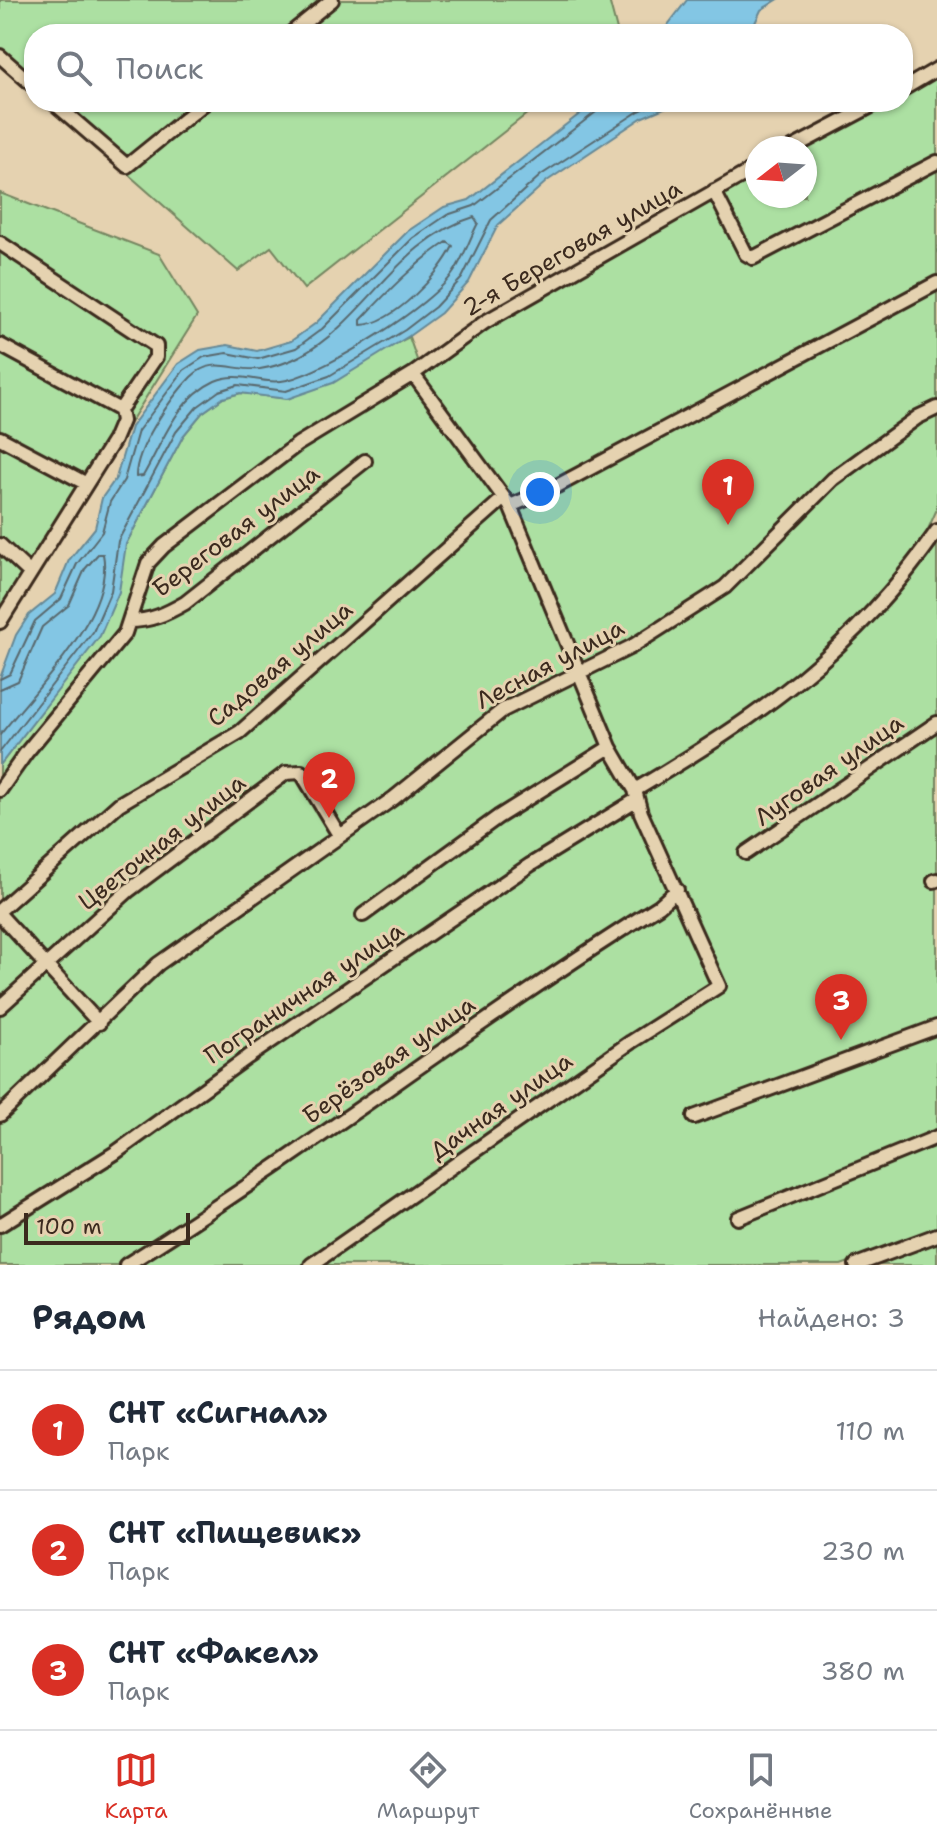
<!DOCTYPE html>
<html lang="ru">
<head>
<meta charset="utf-8">
<style>
	:root { --surface:#fff; --page:#f6f6f7; --text:#1f2937; --muted:#747a83; --line:#e0e1e3; --accent:#d93025 }
	body { margin:0; font-family:"Shantell Sans",sans-serif; background:var(--page); color:var(--text) }
	.compass { position:absolute; left:745px; top:136px; width:72px; height:72px; border-radius:50%; background:var(--surface); box-shadow:0 2px 6px #0004; rotate:253deg }
	.scale { position:absolute; left:24px; bottom:20px; width:166px; box-sizing:border-box; padding-left:8px; border:4px solid #3b2a1e; border-top:0; font-size:22px; line-height:28px; white-space:nowrap; color:#3b2a1e; -webkit-text-stroke:6px #e5d2b0; paint-order:stroke }
	.you { position:absolute; left:540px; top:492px; width:28px; height:28px; margin:-20px; border:6px solid #fff; border-radius:50%; background:#1a73e8; box-shadow:0 0 0 12px #1a73e833 }
	.badge { display:grid; place-items:center; width:52px; height:52px; border-radius:50%; background:var(--accent); color:#fff; font-size:26px; font-weight:700 }
	.pin { position:absolute; translate:-50% -66px; filter:drop-shadow(0 2px 4px #0008) }
	.pin::after { content:''; position:absolute; top:42px; width:28px; height:24px; background:inherit; clip-path:polygon(0 0,100% 0,50% 100%) }
	.list { margin:0; padding:0; list-style:none }
	h2 { display:flex; justify-content:space-between; align-items:center; height:104px; margin:0; padding:0 32px; font-size:34px }
	h2 small { font-size:26px; font-weight:400; color:var(--muted) }
	.list li { display:grid; grid-template-columns:52px 1fr auto; gap:24px; align-items:center; box-sizing:border-box; height:120px; padding:0 32px; border-top:2px solid var(--line) }
	.list b { display:block; font-size:30px; white-space:nowrap }
	.list p { margin:0; font-size:26px; white-space:nowrap; color:var(--muted) }
	.list em { font-size:26px; font-style:normal; color:var(--muted) }
	.icon { flex:none; width:44px; height:44px; fill:none; stroke:currentColor; stroke-width:2; stroke-linecap:round; stroke-linejoin:round }
	.map { position:relative; flex:none; width:937px; height:1265px; overflow:hidden }
	.search { position:absolute; background:var(--surface); box-shadow:0 2px 6px #0004; left:24px; right:24px; top:24px; height:88px; display:flex; align-items:center; gap:20px; box-sizing:border-box; padding:0 28px; border-radius:32px; color:var(--muted); font-size:30px }
	.sheet { height:464px; background:var(--surface) }
	nav { display:flex; justify-content:space-around; align-items:center; box-sizing:border-box; height:112px; border-top:2px solid var(--line); background:var(--surface); font-size:22px; color:var(--muted) }
	nav a { display:grid; justify-items:center; gap:4px }
	nav .on { color:var(--accent) }
	.map>svg:first-child { display:block }
	.green { fill:#ace0a2; stroke:#748560; stroke-width:2 }
	.water { fill:#83c6e4; stroke:#668895; stroke-width:2 }
	.lines { fill:none; stroke-linecap:round; stroke-linejoin:round }
	.shore { stroke:#58686d; stroke-width:2 }
	.minor-casing { stroke:#3b2a1e; stroke-width:18 }
	.minor { stroke:#e5d2b0; stroke-width:12 }
	.labels { text-anchor:middle; dominant-baseline:central; stroke-width:6; stroke-linejoin:round; paint-order:stroke }
	.street-label { font-size:24px; fill:#3b2a1e; stroke:#e5d2b0 }
</style>
</head>
<body>
<div class="map">
<svg width="937" height="1265" viewBox="0 0 937 1265">
	<rect width="100%" height="100%" fill="#e5d2b0"/>
	<filter id="ink" filterUnits="userSpaceOnUse"><feTurbulence type="fractalNoise" baseFrequency=".0125" numOctaves="2"/><feDisplacementMap in="SourceGraphic" scale="16" xChannelSelector="R" yChannelSelector="G"/><feConvolveMatrix kernelMatrix="1 2 1 2 8 2 1 2 1" color-interpolation-filters="sRGB"/></filter>
	<g filter="url(#ink)">
		<path class="green" d="M0 0H609L618 34H34V91L0 61Z
			M937 76V509L925 536 933 545 937 542V1231L841 1265H0V765L43 709 122 561 126 544 183 436 202 413 223 398 241 393 288 399 409 337 422 374 449 352 757 173V196H805L804 148 890 102H903V95Z
			M46 102H542L304 289 271 247 238 271Z
			M0 193 159 254 197 316 0 630Z
			M937 1240V1265H863Z"/>
		<path class="water" d="M687 0H777L761 10 750 34H661Z
			M595 102H678L643 117 547 181 498 225 469 282 441 313 409 336 333 383 287 399 240 393 223 398 202 413 183 436 126 544 119 592 100 636 0 765V678L16 635 29 615 55 594 69 560 95 528 102 498 116 478 131 427 178 364 200 350 228 345 257 351 291 341 316 323 408 231 444 207 469 200Z"/>
		<g class="lines">
			<path class="shore" d="M474 217 478 223C470 238 464 257 454 272 431 306 327 371 287 380 263 386 241 370 215 381 176 399 163 442 143 476L136 477C135 449 171 397 191 377 213 355 234 372 260 369 272 367 289 362 300 356 366 321 397 240 474 217Z
				M447 242 453 246C440 274 393 324 361 325V320C387 292 415 263 447 242Z
				M0 679 10 674 35 621 61 599 77 564 102 532 110 502 124 480 138 431 184 370 204 357 227 353 258 359 296 348 322 329 413 238 447 215 474 206 596 112 599 102
				M0 689 18 681 42 627 69 605 85 569 98 554H103C115 614 34 690 0 735
				M0 752 93 632 111 591 118 541 176 432 197 407 219 391 238 385 286 391 329 376 405 330 435 307 462 278 491 220 541 175 639 111 658 102"/>
			<defs>
				<path id="minor" d="M290 34 332 0
					M0 56 34 86
					M903 89 937 69
					M53 102 127 166 206 102
					M792 148 879 102
					M714 191 746 254 753 258 937 162
					M0 243 156 346V357L120 410 122 421 114 440 0 622
					M0 345 120 410
					M0 438 85 483
					M510 506 557 486 937 283
					M0 545 30 573
					M129 621C151 621 166 614 185 603L365 461
					M0 790 26 753 125 633 148 563 164 546 298 444 413 374 485 322 757 167
					M635 790C760 716 853 652 937 531
					M746 853 937 723
					M934 881 937 880
					M0 910 119 804 240 732 504 498
					M0 915 99 1023
					M363 915 498 817 610 747
					M0 1007 128 891 286 773 301 772 339 835
					M0 1115 158 964 394 798 503 710 631 647 725 587 833 479 918 417 937 408
					M694 1117 937 1027
					M738 1218 937 1137
					M0 1225 115 1153 248 1057 530 865 636 800
					M126 1265C308 1151 477 1020 659 906L677 890
					M311 1265 631 1042 719 986 641 813 635 790 610 747 510 506 413 374
					M856 1265 937 1235"/>
			</defs>
			<use href="#minor" class="minor-casing"/>
			<use href="#minor" class="minor"/>
		</g>
	</g>
	<g class="labels">
		<g class="street-label">
			<text transform="translate(572 248) rotate(-30)">2-я Береговая улица</text>
			<text transform="translate(236 531) rotate(-37)">Береговая улица</text>
			<text transform="translate(280 664) rotate(-40)">Садовая улица</text>
			<text transform="translate(550 664) rotate(-28)">Лесная улица</text>
			<text transform="translate(829 770) rotate(-35)">Луговая улица</text>
			<text transform="translate(162 842) rotate(-38)">Цветочная улица</text>
			<text transform="translate(304 993) rotate(-34)">Пограничная улица</text>
			<text transform="translate(389 1060) rotate(-35)">Берёзовая улица</text>
			<text transform="translate(501 1106) rotate(-35)">Дачная улица</text>
		</g>
	</g>
</svg>
<svg class="compass" viewBox="-18 -18 36 36"><path d="M0-13l5 13h-10z" fill="#e53935"/><path d="M0 13l5-13h-10z" fill="#747a83"/></svg>
<div class="scale">100 m</div>
<div class="you"></div>
<div class="pin badge" style="left:728px;top:525px">1</div>
<div class="pin badge" style="left:329px;top:818px">2</div>
<div class="pin badge" style="left:841px;top:1040px">3</div>
<div class="search"><svg class="icon" aria-label="search" viewBox="0 0 24 24"><circle cx="10" cy="10" r="6"/><path d="M15 15l6 6"/></svg>Поиск</div>
</div>
<section class="sheet">
<h2>Рядом<small>Найдено: 3</small></h2>
<ul class="list">
<li><span class="badge">1</span><div><b>СНТ «Сигнал»</b><p>Парк</p></div><em>110 m</em></li>
<li><span class="badge">2</span><div><b>СНТ «Пищевик»</b><p>Парк</p></div><em>230 m</em></li>
<li><span class="badge">3</span><div><b>СНТ «Факел»</b><p>Парк</p></div><em>380 m</em></li>
</ul>
</section>
<nav>
<a class="on"><svg class="icon" aria-label="map" viewBox="0 0 24 24"><path d="M3 6l6-2 6 2 6-2v14l-6 2-6-2-6 2zM9 4v14M15 6v14"/></svg>Карта</a>
<a><svg class="icon" aria-label="directions" viewBox="0 0 24 24"><path d="M12 3l9 9-9 9-9-9zM9 14v-3h6M13 9l2 2-2 2"/></svg>Маршрут</a>
<a><svg class="icon" aria-label="saved" viewBox="0 0 24 24"><path d="M7 4h10v16l-5-4-5 4z"/></svg>Сохранённые</a>
</nav>
</body>
</html>
